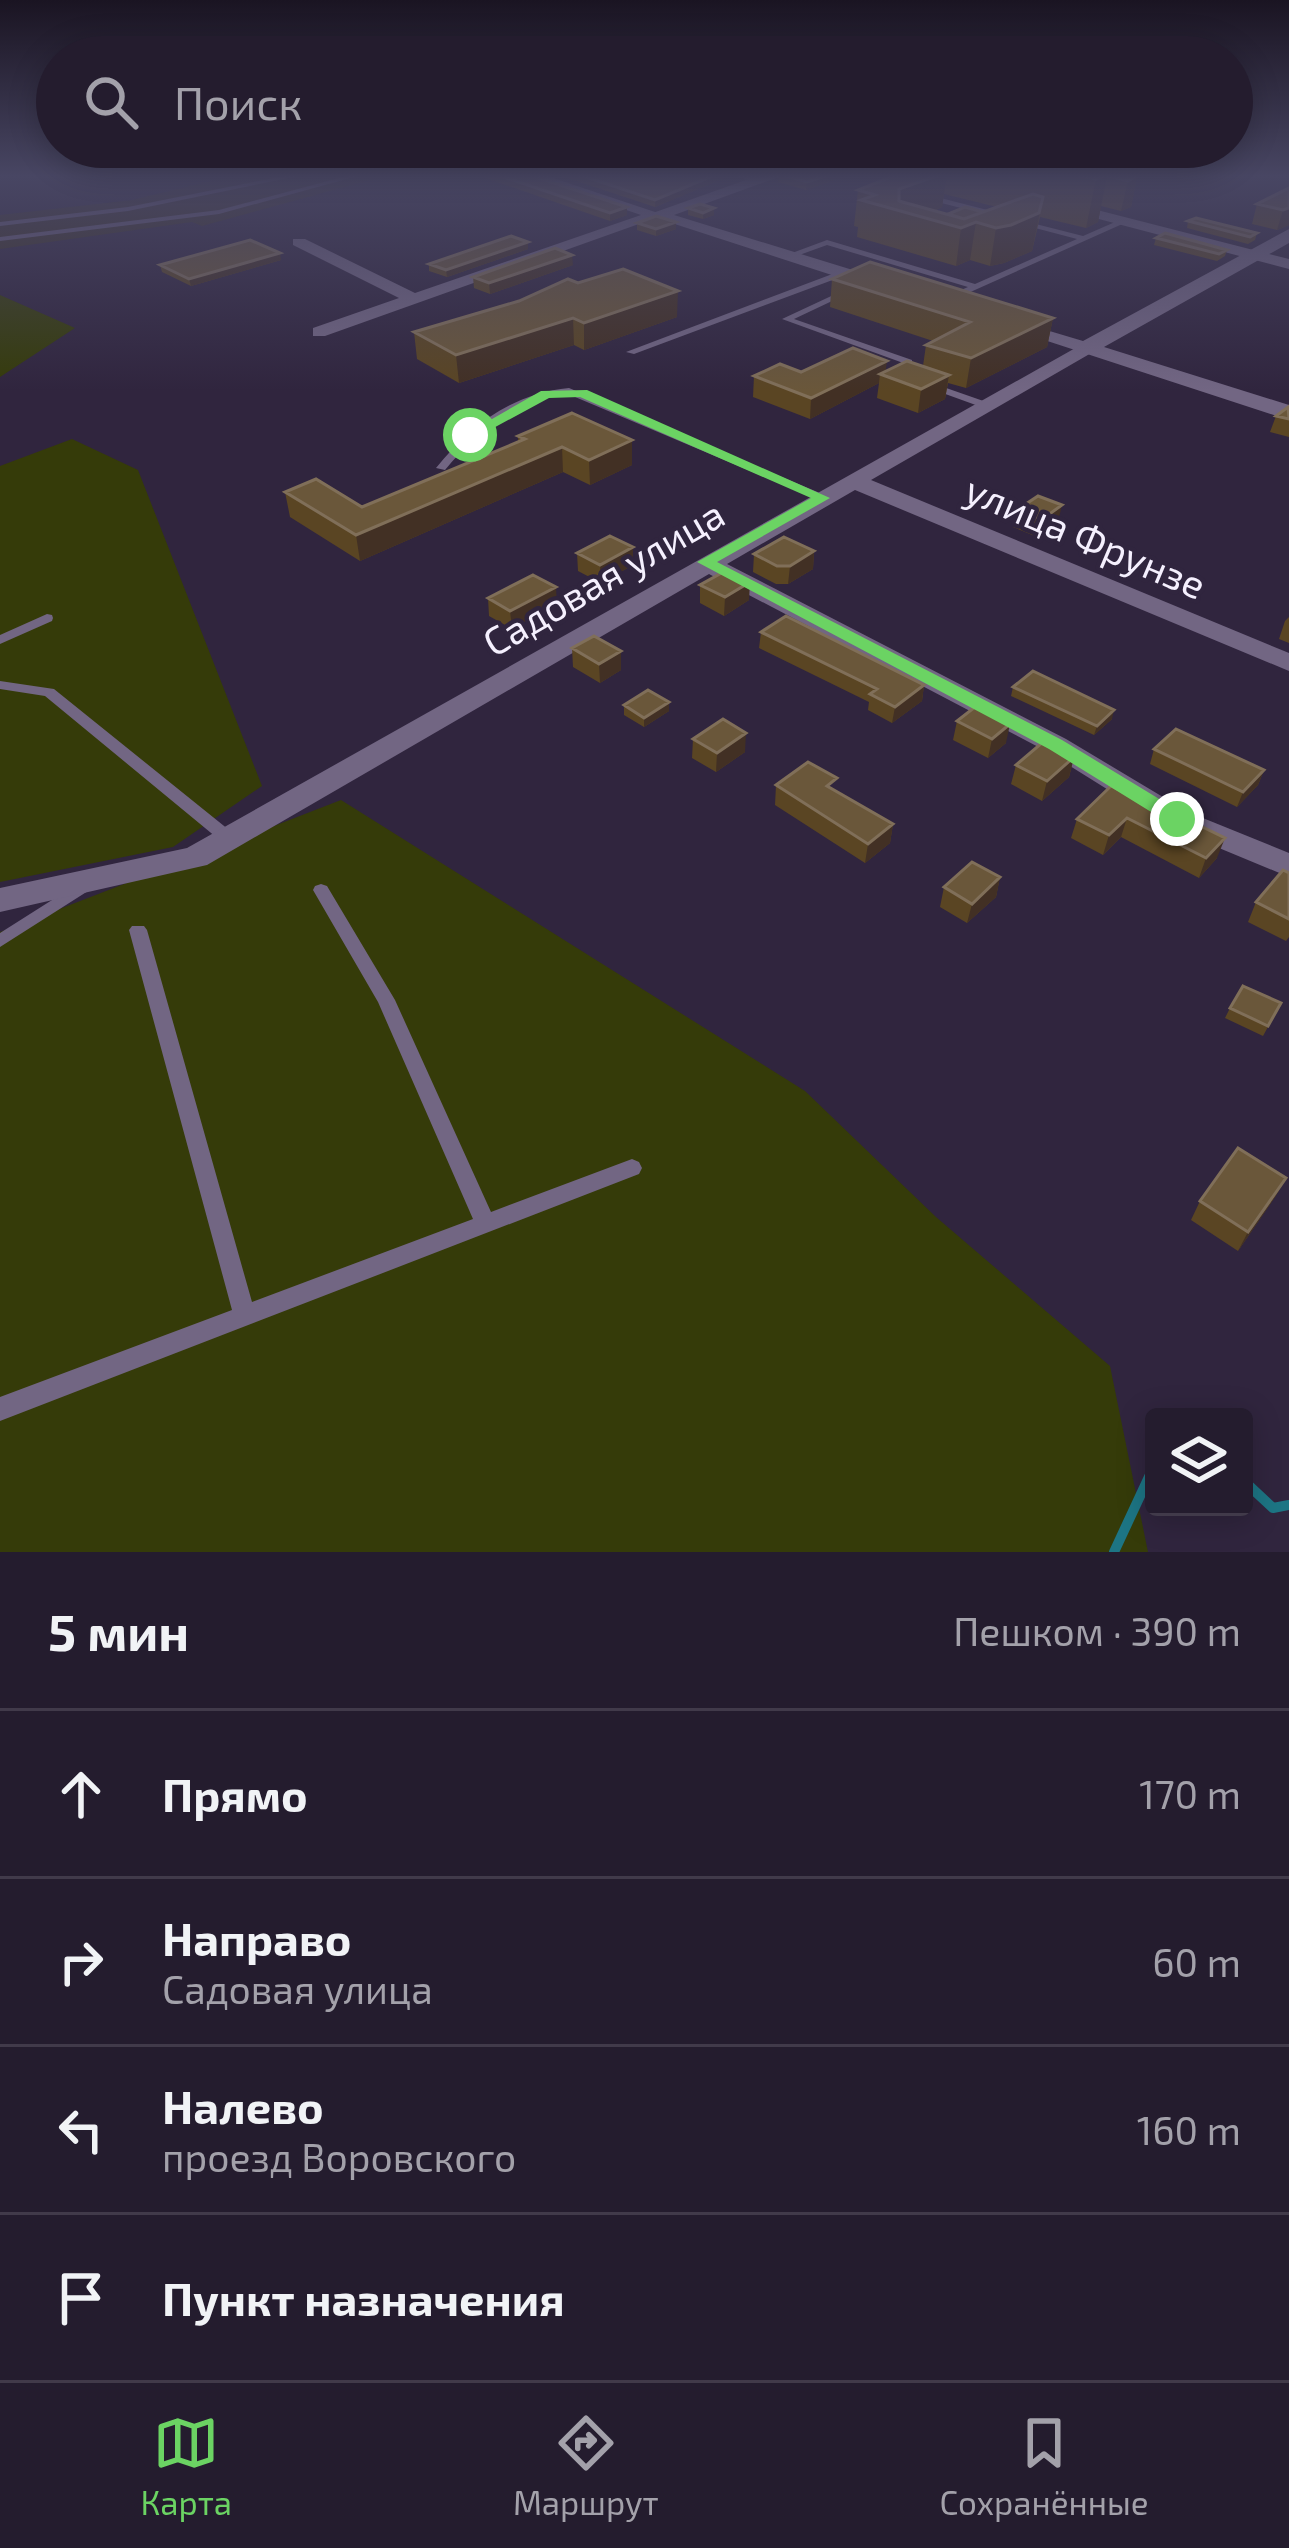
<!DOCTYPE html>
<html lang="ru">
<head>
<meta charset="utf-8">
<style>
	:root { --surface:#241c2e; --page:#2c2536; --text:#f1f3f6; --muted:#a3a1aa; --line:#413a4a; --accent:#6bd363 }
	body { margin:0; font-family:"Exo 2",sans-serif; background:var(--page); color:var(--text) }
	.controls { position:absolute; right:36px; bottom:36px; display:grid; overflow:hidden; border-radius:12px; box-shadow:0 6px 30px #0003 }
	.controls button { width:108px; height:108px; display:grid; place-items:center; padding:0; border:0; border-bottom:3px solid var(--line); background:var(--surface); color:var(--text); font:60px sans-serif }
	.stop { position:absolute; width:36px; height:36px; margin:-27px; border:9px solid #6bd363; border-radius:50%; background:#fff }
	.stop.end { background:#6bd363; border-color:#fff; box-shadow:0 3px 12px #0008 }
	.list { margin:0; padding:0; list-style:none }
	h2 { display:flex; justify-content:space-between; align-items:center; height:156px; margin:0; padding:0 48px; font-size:51px }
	h2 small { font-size:39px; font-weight:400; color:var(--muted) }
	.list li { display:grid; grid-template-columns:78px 1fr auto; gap:36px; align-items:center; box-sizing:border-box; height:168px; padding:0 48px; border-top:3px solid var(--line) }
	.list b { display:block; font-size:45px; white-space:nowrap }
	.list p { margin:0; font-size:39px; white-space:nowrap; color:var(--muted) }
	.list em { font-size:39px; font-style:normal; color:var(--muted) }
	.icon { flex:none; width:66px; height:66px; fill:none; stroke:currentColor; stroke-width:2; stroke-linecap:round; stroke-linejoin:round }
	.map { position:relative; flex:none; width:1289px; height:1552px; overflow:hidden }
	.search { position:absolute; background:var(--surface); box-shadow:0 6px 30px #0003; left:36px; right:36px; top:36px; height:132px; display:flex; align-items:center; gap:30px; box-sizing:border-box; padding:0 42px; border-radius:66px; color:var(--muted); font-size:45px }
	.sheet { height:828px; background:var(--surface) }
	nav { display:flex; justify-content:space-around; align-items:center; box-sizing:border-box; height:168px; border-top:3px solid var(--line); background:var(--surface); font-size:33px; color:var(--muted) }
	nav a { display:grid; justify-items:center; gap:6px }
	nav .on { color:var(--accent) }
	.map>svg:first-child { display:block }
	.industrial { fill:#3b3121 }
	.green { fill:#353b09 }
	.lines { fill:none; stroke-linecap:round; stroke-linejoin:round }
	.stream { stroke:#1d7584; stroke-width:10 }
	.service { fill:#726683; fill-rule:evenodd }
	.minor { fill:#726683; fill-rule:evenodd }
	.tertiary { fill:#726683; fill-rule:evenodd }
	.wall { fill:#5a4523; fill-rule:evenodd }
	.shaded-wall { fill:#423024 }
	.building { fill:#6a573a; stroke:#806f59; stroke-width:3 }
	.route { fill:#6bd363 }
	.labels { text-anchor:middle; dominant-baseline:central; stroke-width:9; stroke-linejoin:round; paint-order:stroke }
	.street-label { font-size:39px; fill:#f5f0fe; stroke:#30253e }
</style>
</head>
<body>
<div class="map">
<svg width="1289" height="1552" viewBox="0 0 1289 1552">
	<rect width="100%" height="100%" fill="#30253e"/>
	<path class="industrial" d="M240 174H392L202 226 192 222 0 249V215L132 200Z"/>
	<path class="green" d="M0 295 75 328 0 377Z
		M72 439 138 470 262 786 173 847 0 882V466Z
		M341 800 805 1091 936 1217 1110 1366 1148 1552H0V932Z"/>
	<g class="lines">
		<path class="stream" d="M1244 1481 1273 1508 1289 1505
			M1114 1552 1154 1466"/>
		<path class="service" d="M294 174H308L128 211 0 226V222L128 207Z
			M354 174H365L219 214 0 241V237L219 210Z
			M925 194 1003 214 1004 216 1000 218 922 198Z
			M1122 219 1129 221 948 302 945 301V297L968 287 827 245 791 258 784 256 827 240 975 284 1077 239 1020 224V220L1083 236Z
			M843 270 846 271V275L634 354 626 352Z
			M842 291 849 293 794 319 912 360V364H906L782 319Z
			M929 382 992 404 993 406 984 408 926 387 924 385Z
			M569 388 827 496 829 498 823 501 819 500 568 394C516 398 477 432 445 470L436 468C470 426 513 393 569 388Z
			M47 614 52 615 53 618 52 621 0 644V635Z
			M0 681 54 689 234 834 236 838 234 842H222L45 696 0 689Z
			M82 881 88 883 90 887 88 891 0 947V933Z
			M321 884 327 886 395 1000 491 1212 632 1159 639 1162 642 1168 639 1174 0 1421V1397L232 1310 129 930 132 926H144L147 930 252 1302 473 1219 378 1002 313 890 315 886Z"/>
		<path class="minor" d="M520 174H541L664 215 325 336H313V328L399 298 293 245V239H305L415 293 641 215Z
			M730 174H753L767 180 760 184Z
			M1062 201 1289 259V269L1057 208 1055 205Z
			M1086 342 1095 348 1093 352 871 480 1289 653V671L855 490 727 564 1066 739 1188 812 1289 853V877L1166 826 1046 751 709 574 207 865 0 912V888L187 848Z"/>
		<path class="tertiary" d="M763 174H787L674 215 895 283V291H881L647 215Z
			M1289 229V243L1104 347 1289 405V420L992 323 1003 317 1083 341Z"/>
	</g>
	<path class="wall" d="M474 174H527L627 207V215L610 221Z
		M555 174H728L727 177 655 207Z
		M779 174H851L806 190 778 182Z
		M887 174H1127L1137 176 1131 207 1121 211 1101 206 1098 222 1086 228 1040 217 1032 251 1004 263 990 266 970 260 956 266 857 237 858 227 854 226 858 190 894 176ZM944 194 997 207 983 212 948 214 934 211 942 207Z
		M1289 184V225L1277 230 1252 224 1257 204 1288 189Z
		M688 208 714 215 703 219 688 215Z
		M1188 221 1257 233 1255 240 1248 244 1187 228Z
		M637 223 676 229 656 236 637 230Z
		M1156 238 1227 250 1225 256 1217 261 1154 245Z
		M528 242V249L447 277 429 271V264Z
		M281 260 191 286 162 272 160 265Z
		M573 265 490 294 474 288 473 277Z
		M832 279 1053 318 1047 347 966 388 948 383 945 399 918 413 877 398 879 383 810 419 753 397 754 376 801 372 886 371 923 366 926 345 933 341 830 307Z
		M519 301 677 317 584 350 574 345 459 383 417 359 414 332Z
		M1289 407V437L1270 432 1276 416Z
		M518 436 632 440V465L590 485 563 472 360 561 290 517 285 492 362 507 518 442Z
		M1017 510 1058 522 1037 537 1013 527Z
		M633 547V565L601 583 578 571 577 553Z
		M814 551 813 569 788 584H776L753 572 754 554Z
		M700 585 749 600 724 616 700 603Z
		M488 598 557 605 512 629 489 616Z
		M1289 617V643L1279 639 1285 621Z
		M761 632 924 685 922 701 892 723 868 710 869 702 759 648Z
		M572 648 621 651V670L600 683 573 667Z
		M1013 687 1112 719 1094 735 1011 696Z
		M624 705 669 711 644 727 624 715Z
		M957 721 1006 743 988 758 953 740Z
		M693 739 745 752 716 772 692 758Z
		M1154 749 1264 770 1258 785 1237 807 1150 764Z
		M1074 757 1069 777 1042 801 1011 784 1016 765Z
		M776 785 835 791 893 824 890 843 865 863 775 805Z
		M1111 786 1217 858 1199 878 1121 837 1103 855 1071 838 1077 819Z
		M1289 873V937L1286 941 1248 922 1256 902Z
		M1000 877 996 897 967 923 940 907 944 887Z
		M1281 1003 1263 1036 1225 1018 1230 1008Z
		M1286 1178 1275 1197 1238 1251 1191 1220 1200 1201Z"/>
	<path class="shaded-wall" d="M717 174H728L727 177 655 207V200Z
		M831 174H851L806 190 807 182Z
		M933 174H947L942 207 919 216 896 210 899 189Z
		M1105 175 1107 176 1098 222 1086 228 1096 179Z
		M1137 176 1131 207 1121 211 1128 181Z
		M1043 197 1032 251 1004 263 990 266 996 228Z
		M627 207V215L610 221V213Z
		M714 208V215L703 219V213Z
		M1289 208V225L1277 230 1283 210Z
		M676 222V229L656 236V229Z
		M976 222 970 260 956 266 961 228Z
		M528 242V249L447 277 446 270Z
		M280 253 281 260 191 286 189 279Z
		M572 255 573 265 490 294 489 283Z
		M678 291 677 317 584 350V323Z
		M573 318 574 345 459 383 456 355Z
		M1053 318 1047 347 966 388 971 358Z
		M887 361 885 376 880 374 879 383 810 419 811 398Z
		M949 375 945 399 918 413 921 389Z
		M632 440V465L590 485 589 460Z
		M562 447 563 472 360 561 356 535Z
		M1062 505 1058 522 1037 537 1041 520Z
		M633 547V565L601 583 600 565Z
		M814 551 813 569 788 584 790 566Z
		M750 582 749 600 724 616 725 597Z
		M556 587 557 605 512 629 510 611Z
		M621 651V670L600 683 599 664Z
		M924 685 922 701 892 723 895 707Z
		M669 702V711L644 727V718Z
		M1114 710 1112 719 1094 735 1097 726Z
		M1010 724 1006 743 988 758 992 739Z
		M746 733 745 752 716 772 717 753Z
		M1074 757 1069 777 1042 801 1047 781Z
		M1264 770 1258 785 1237 807 1243 792Z
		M1127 818 1121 837 1103 855 1109 835Z
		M893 824 890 843 865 863 868 844Z
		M1225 838 1217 858 1199 878 1206 858Z
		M1000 877 996 897 967 923 972 904Z
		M1286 1178 1275 1197 1238 1251 1248 1232Z"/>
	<path class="building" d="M495 174H527L627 207 610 213Z
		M577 174H717L655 200Z
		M779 174H831L807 182Z
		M898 174H942L899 189V201L964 219 1033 194 1043 197 1039 213 1011 225 996 228 976 222 961 228 861 200 875 195 858 190Z
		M1071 174H1108L1096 179Z
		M1108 174H1127L1137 176 1128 181 1105 175Z
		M1289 188V208L1283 210 1257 204Z
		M700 204 714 208 703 213 688 208Z
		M965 207 983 212 964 219 948 214Z
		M656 216 676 222 656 229 637 223Z
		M1196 218 1257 233 1250 237 1188 221Z
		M1165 233 1227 250 1219 254 1156 238Z
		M511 236 528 242 446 270 429 264Z
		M250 240 280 253 189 279 160 265Z
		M555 248 572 255 489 283 473 277Z
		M870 262 1053 318 971 358 926 345 970 322 832 279Z
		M623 269 678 291 584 323 573 318 456 355 414 332 519 301 568 279 578 283Z
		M853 348 887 361 811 398 754 376 780 364 801 372Z
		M907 361 949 375 921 389 880 374Z
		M1288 407 1289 419 1276 416Z
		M572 413 632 440 589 460 562 447 356 535 285 492 316 479 362 507 525 439 518 436Z
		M1038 496 1062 505 1041 520 1017 510Z
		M610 536 633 547 600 565 577 553Z
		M784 537 814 551 790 566H777L754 554Z
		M727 570 750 582 725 597 700 585Z
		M533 575 556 587 510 611 488 598Z
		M786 616 924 685 895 707 870 694 877 689 761 632Z
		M594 636 621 651 599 664 572 648Z
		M1033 671 1114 710 1097 726 1013 687Z
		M648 690 669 702 644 718 624 705Z
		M975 707 1010 724 992 739 957 721Z
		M723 719 746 733 717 753 693 739Z
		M1176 729 1264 770 1243 792 1154 749Z
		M1043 742 1074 757 1047 781 1016 765Z
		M808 762 837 778 827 786 893 824 868 844 776 785Z
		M1111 786 1179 820 1182 817 1225 838 1206 858 1127 818 1109 835 1077 819Z
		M972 862 1000 877 972 904 944 887Z
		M1283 870 1289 873V919L1256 902Z
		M1243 986 1281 1003 1268 1026 1230 1008Z
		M1238 1148 1286 1178 1248 1232 1200 1201Z"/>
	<linearGradient id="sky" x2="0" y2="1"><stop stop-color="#1a1422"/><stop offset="0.45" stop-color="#484663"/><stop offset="1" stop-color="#484663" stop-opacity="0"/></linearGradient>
	<rect width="1289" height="391" fill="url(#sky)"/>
	<path class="route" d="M587 390 830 498 717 562 1062 740 1184 814V823H1169L1049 749 697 562 811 498 580 397 549 398 475 438 464 435 541 391Z"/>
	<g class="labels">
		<g class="street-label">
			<text transform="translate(1086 536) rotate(23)">улица Фрунзе</text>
			<text transform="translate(603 577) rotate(-30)">Садовая улица</text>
		</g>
	</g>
</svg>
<div class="controls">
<button><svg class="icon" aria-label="layers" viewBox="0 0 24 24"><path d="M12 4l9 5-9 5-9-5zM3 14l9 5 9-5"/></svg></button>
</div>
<div class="stop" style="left:470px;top:435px"></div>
<div class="stop end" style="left:1177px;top:819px"></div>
<div class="search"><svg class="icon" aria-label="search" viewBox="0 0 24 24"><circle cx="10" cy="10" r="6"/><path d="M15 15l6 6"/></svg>Поиск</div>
</div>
<section class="sheet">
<h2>5 мин<small>Пешком · 390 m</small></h2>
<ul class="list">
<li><svg class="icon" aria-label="ahead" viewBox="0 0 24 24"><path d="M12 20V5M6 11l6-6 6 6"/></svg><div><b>Прямо</b></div><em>170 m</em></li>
<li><svg class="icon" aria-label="right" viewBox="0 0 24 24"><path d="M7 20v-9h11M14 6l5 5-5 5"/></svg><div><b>Направо</b><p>Садовая улица</p></div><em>60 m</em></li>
<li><svg class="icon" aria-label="left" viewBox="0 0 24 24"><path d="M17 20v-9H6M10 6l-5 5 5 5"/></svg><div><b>Налево</b><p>проезд Воровского</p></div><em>160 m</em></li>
<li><svg class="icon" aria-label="arrive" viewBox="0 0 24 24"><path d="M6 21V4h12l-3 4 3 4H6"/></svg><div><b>Пункт назначения</b></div></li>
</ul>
</section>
<nav>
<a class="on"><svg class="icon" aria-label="map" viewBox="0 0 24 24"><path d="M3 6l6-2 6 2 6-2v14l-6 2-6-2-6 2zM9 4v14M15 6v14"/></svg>Карта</a>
<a><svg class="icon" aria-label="directions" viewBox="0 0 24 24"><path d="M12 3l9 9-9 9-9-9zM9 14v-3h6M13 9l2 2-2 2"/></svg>Маршрут</a>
<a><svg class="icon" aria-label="saved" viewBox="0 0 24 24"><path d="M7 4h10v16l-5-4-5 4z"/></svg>Сохранённые</a>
</nav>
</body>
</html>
